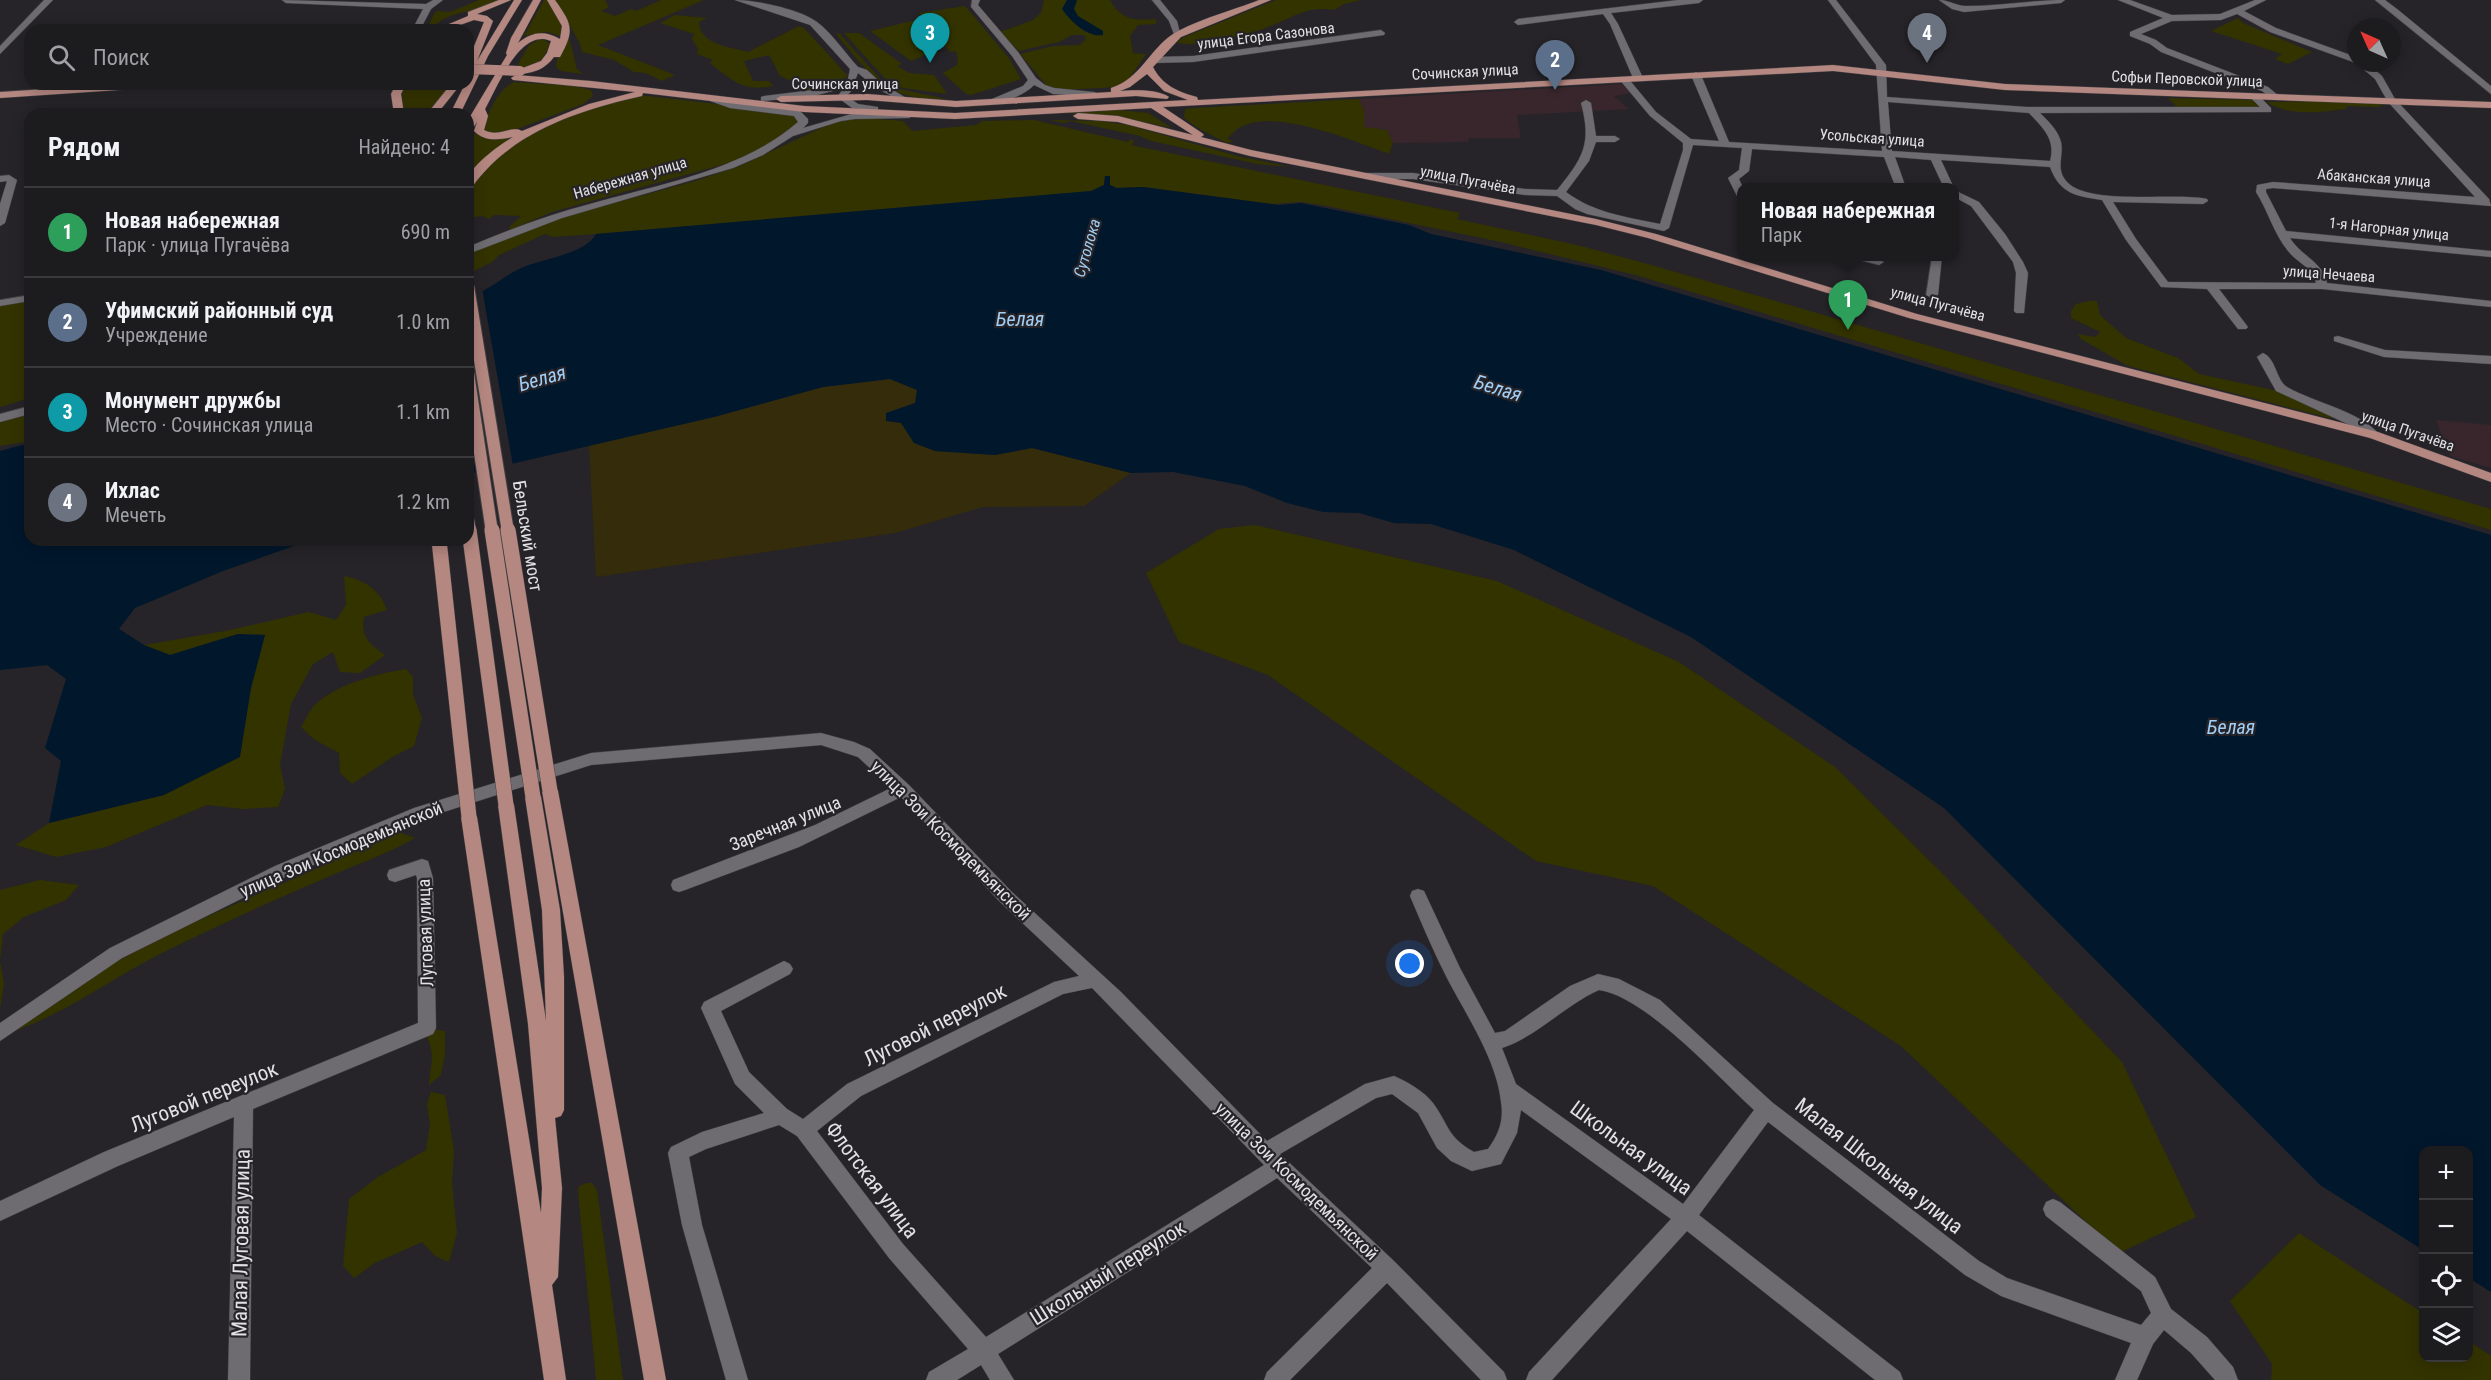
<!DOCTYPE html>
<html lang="ru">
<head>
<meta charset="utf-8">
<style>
	:root { --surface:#1c1b1e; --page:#29282b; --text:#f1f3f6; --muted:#a0a1a4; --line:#3a393c; --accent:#f888eb }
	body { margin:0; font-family:"Roboto Condensed",sans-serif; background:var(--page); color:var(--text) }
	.controls { position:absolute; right:18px; bottom:18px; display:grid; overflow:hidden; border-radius:12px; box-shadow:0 3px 15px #0003 }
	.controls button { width:54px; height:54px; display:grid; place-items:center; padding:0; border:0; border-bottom:2px solid var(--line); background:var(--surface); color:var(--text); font:30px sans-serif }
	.compass { position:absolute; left:2347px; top:18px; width:54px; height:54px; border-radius:50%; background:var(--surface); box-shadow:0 3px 15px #0003; rotate:315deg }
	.you { position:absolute; left:1410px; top:964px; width:21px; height:21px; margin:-15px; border:4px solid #fff; border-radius:50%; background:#1a73e8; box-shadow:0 0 0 9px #1a73e833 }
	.badge { display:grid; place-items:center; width:39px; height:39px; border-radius:50%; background:var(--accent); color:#fff; font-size:20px; font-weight:700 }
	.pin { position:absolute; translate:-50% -50px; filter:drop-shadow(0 2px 3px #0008) }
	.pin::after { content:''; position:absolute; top:32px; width:21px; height:18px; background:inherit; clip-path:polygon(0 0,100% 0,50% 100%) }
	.popup { position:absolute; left:1737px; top:183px; width:222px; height:78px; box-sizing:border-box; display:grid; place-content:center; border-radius:12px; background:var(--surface); filter:drop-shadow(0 2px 4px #0005); font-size:20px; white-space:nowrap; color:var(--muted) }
	.popup b { font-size:22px; color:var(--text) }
	.popup::after { content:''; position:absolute; left:50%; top:100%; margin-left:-12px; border:12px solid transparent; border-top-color:var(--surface) }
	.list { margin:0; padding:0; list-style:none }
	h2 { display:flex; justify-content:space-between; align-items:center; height:78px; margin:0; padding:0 24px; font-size:26px }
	h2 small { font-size:20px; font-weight:400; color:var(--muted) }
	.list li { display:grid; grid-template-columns:39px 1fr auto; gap:18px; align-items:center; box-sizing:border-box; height:90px; padding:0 24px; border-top:2px solid var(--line) }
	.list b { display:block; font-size:22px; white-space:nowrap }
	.list p { margin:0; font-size:20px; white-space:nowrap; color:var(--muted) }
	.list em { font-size:20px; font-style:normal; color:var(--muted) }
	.icon { flex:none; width:33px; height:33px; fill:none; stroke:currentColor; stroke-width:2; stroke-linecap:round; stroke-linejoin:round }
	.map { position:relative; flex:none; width:2491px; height:1380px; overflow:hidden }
	.search { position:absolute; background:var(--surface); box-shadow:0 3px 15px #0003; left:24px; top:24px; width:450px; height:66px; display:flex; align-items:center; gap:15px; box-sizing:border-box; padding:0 21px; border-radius:18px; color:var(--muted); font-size:22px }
	.panel { position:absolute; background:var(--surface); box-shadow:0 3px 15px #0003; left:24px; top:108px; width:450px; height:438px; border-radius:18px }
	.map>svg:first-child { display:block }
	.commercial { fill:#39262c }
	.green { fill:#330 }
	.sand { fill:#342c0b }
	.water { fill:#00172c }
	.pier { fill:#262428 }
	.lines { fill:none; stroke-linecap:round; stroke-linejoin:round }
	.river { fill:#00172c; fill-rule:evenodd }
	.minor-casing { stroke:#424043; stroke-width:1 }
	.major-casing { stroke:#424043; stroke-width:1 }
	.minor { fill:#6e6c71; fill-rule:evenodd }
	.major { fill:#b58781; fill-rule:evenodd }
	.major-bridge-far2-casing { stroke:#424043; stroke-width:10; stroke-linecap:butt }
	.major-bridge-far1-casing { stroke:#424043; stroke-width:14; stroke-linecap:butt }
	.major-bridge-casing { stroke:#424043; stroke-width:16; stroke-linecap:butt }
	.major-bridge-far2 { stroke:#b58781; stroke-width:10 }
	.major-bridge-far1 { stroke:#b58781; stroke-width:12 }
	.major-bridge { stroke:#b58781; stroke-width:15 }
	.labels { text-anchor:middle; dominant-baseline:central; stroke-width:4.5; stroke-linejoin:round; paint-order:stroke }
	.far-street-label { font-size:15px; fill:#e2e1e3; stroke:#262428 }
	.far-water-label { font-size:16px; font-style:italic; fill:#a0cef5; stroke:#262428 }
	.street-label { font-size:18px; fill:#e2e1e3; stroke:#262428 }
	.water-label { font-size:20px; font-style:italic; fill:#a0cef5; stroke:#262428 }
	.near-street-label { font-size:21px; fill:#e2e1e3; stroke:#262428 }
</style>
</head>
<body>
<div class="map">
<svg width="2491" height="1380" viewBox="0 0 2491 1380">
	<rect width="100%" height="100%" fill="#262428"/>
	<path class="commercial" d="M1624 84 1631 93 1614 96 1629 109 1517 115 1521 138H1469L1468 142 1393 143 1387 130 1364 127V111L1359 99Z
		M2436 420 2491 425V468L2450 456Z"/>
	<path class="green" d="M479 0H502C493 3 483 7 474 10 457 14 443 15 431 30H426L436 11 450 12Z
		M544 0H547L564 22 560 36 547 32 524 36Z
		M556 0H605L609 7 601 11 615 16 631 9 636 11 661 0H704L598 45 675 75 662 81 646 73 634 72 614 60 582 52 580 44Z
		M1044 0H1110C1121 20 1135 21 1156 19V24L1138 25 1130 36 1133 53 1146 54 1127 82 1115 87 1063 90 1047 86 1020 54 1053 46 1080 45 1086 39 1084 35H1072L1059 42 1019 51 1000 32 1033 20 1041 13Z
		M1276 0H1361L1344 4 1334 10C1306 5 1291 19 1268 27 1253 33 1188 50 1177 42L1184 37Z
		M965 6 1009 58 1021 79 971 95 966 94 943 73 957 65 958 60 956 51 950 52 919 13Z
		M675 15 707 18 699 22C700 45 731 47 748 52L799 26 804 28 848 76 844 79 847 81C833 88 812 94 797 89L794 82 780 76 769 55 744 61 753 81H769L773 86C743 92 733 81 710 63L713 60 697 54 698 49 692 39 694 34 660 23Z
		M2238 18 2243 23 2312 52 2288 64 2275 59 2282 54 2211 31Z
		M916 20 939 54 925 55 911 61 870 31Z
		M839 33 883 82 900 89 946 99C885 101 872 76 836 34Z
		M844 33H859L902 64 897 66 909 73 934 75 947 94 903 88 887 81Z
		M569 37 577 69 583 74 561 71 556 67 557 60Z
		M542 38 550 44C543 60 539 67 521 68L518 64 529 45Z
		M514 82 574 86 591 90 593 96 583 104 512 131 504 134 485 133 483 127C490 110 497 90 514 82Z
		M405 84H451L427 114H404L400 93Z
		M640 95 786 112 796 116 800 123 763 148 732 162 552 212 512 229 508 228 521 216 494 215 489 219 483 216 468 218V190L471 184C482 173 492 161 503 151 533 124 601 105 640 95Z
		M2168 98 2257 100 2262 108 2177 107Z
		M1359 99 1364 111V127L1387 130 1393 143 1389 154C1354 141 1275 108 1241 127 1236 129 1231 135 1227 139L1234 141 1227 143 1201 130 1184 118 1185 109 1194 108Z
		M2325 101 2385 104 2378 107 2347 106 2346 109C2319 112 2291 117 2266 102Z
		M1118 110 1148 113 1172 128 1120 117 1066 113Z
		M866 118 903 121 912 131 976 125 982 121 1034 120 1128 142 1131 139 1134 142 1131 145 1460 213 1457 219 1581 246 1655 266 2491 509V530L1635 275 1501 242 1327 206 1302 202 1271 204 1143 187 1116 188 1110 185V176H1105L1104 185 1091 191 596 234 553 237 545 234 499 255 492 262 468 274V253L564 217 695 181 740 166 834 122Z
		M1049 120 1100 121 1128 125 1237 156 1290 167 1258 164 1151 141 1140 136 1071 121 1063 123Z
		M475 132 488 139 518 134 468 178 469 159Z
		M30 300V398L0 407V305Z
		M2089 301H2097L2100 315 2126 338 2178 358 2199 374 2282 392 2335 417 2330 418 2128 366 2081 339 2077 334 2096 337 2100 332 2071 318V311L2076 304Z
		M30 413V441L0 446V421Z
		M1255 525 1497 581 1679 662 1835 767 1946 877 2122 1062 2196 1217 2119 1253 1901 1046 1653 886 1536 861 1268 675 1179 642 1146 573 1219 529Z
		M344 576C365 580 380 590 387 610L364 617C360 637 370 644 385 655L360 673 340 672 333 652 313 664 291 704 280 765 285 789 278 807 243 809 207 805 106 847 56 857 16 845 49 823 164 795 251 688 265 635 238 634 170 655 144 645 225 631 309 612 336 620 346 605Z
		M406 669 413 677V695L422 718 414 746 394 756 352 784 340 773 339 753 315 740 301 727C306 720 310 708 317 703 340 683 377 674 406 669Z
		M396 831 415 838C387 854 357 864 328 877 273 900 219 925 166 951 115 976 70 1011 17 1030 35 1011 57 998 79 984 152 938 231 906 309 872 339 859 366 842 396 831Z
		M40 880 79 885 66 900 24 917 3 934 0 961 4 984 0 1009V890Z
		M435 1030 445 1031V1054L441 1075 429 1085C430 1066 436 1056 427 1037Z
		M431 1092 445 1095 454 1151 452 1183 457 1233 449 1262 435 1256 422 1242 375 1263 354 1278 343 1266 349 1199 378 1177 426 1150 430 1125 427 1104Z
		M587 1183H592L597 1190 623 1380H596L578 1191 579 1186Z
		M2299 1233 2423 1313 2424 1358H2468L2469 1341 2491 1356V1380H2271L2272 1364 2230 1301Z"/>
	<path class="sand" d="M890 379 917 390 915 403 901 423 935 451 994 455 1032 448 1131 473 1084 506 983 507 895 533 596 577 589 445 714 417 823 387Z"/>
	<path class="water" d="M1105 176H1110V185L1117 188 1143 187 1279 205 1301 203 1409 225 1431 234 1601 270 2491 535V1292L2469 1278 2468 1150H2424L2423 1250 2320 1185 1944 808 1691 637 1514 550 1431 524 1394 523 1359 513 1323 512 1287 503 1245 486 1173 472 1131 473 1032 448 995 455 935 451 914 443 901 423 886 421V413L915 403 917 390 890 379 823 387 714 417 468 474V297C489 291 502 277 521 268 541 259 586 254 596 234L1091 191 1104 185Z
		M30 443V540H311L223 571 135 608 119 629 144 645 170 655 238 634 265 635 251 688 240 757 164 795 49 823 61 761 45 748 66 679 47 665 0 670V451Z"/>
	<path class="pier" d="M482 288 513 466 476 475 468 419V294Z"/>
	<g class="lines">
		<path class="river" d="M1067 0H1077L1074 9 1078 16 1103 31V35C1088 38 1070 21 1062 9Z"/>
		<defs>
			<path id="minor" d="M44 0H53L0 54V46Z
				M282 0 426 4 433 0H443L431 9 420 30H412L423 9 286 3Z
				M735 0C755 0 800 9 817 22 832 33 845 53 858 67L867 70 881 83 908 99 900 101 875 87 858 73 854 83 856 85 847 96 858 104 878 107V111L852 108 837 97 844 88 810 97 761 101V97L764 96 821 89 848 79 850 69 810 25Z
				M972 0H980L978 5 1018 52 1036 78 1045 85 1054 88 1094 92 1097 93V97L1053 94 1034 85C1026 94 1003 104 992 103V99L1023 86 1028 80 1012 56 971 7Z
				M1152 0H1160L1177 21 1181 37H1175L1169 21Z
				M1678 0H1703L1699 3 1611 13 1618 24 1643 78 1638 81 1633 78 1610 24 1603 14 1518 25 1514 22 1518 19Z
				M1828 0H1836L1886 65 1887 97 2027 107H2260L2249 96 2257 94 2271 108V112L2040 113C2048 121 2058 130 2061 142 2064 156 2055 169 2067 182 2089 206 2175 192 2207 199L2208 201 2203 204 2113 202 2136 239 2168 282 2316 283C2313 267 2297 263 2288 251 2274 234 2268 211 2256 192L2257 185 2273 182 2475 197 2388 102 2375 79 2356 63H2367L2382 76 2395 99 2489 199 2491 206 2273 188 2266 189V192L2286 231 2491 251V257L2290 238C2300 255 2324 263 2327 283L2491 301V307L2322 289H2219L2248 327 2246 329H2238L2207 289 2161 287 2126 240 2102 200C2076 196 2060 194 2050 167L1941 160 1954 188H1944L1931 160 1895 157 1906 188H1896L1884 157 1752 149 1749 171 1739 179 1743 188 1742 199 1737 196 1728 178 1739 170 1742 148 1693 145 1669 228 1664 231 1587 214 1575 209 1557 196 1525 195 1413 179H1365L1360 176 1365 173H1413L1525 189 1557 190C1583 158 1592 144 1581 103L1586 100 1591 103 1596 136H1615L1620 139 1615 142H1596L1589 161 1566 192C1594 213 1626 217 1660 224L1683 150V143L1650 116 1619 79 1627 77 1656 112 1691 139 1719 141 1691 75 1696 72 1701 75 1729 142 1882 151 1876 65ZM1888 102 2029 113C2043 128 2056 139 2050 161L1892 151Z
				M1939 0C1949 0 1956 6 1966 6 1999 6 2032 0 2065 0L2061 3 1964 12 1952 9Z
				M2118 0H2130L2172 15 2220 14 2255 0H2266L2244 11 2276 28 2356 57V63L2270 32 2237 14 2221 20 2172 21 2141 34 2156 40 2167 48 2268 87 2279 96 2271 98 2262 91 2161 52 2150 44 2130 36V32L2163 18Z
				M2375 0H2385L2397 9 2491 86V94Z
				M1381 30 1385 33 1384 35 1193 62 1154 63 1150 60 1154 57 1193 56Z
				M713 96 731 102 800 111 808 119V123L803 128 855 113 909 112 914 115 909 118 855 119 841 121 793 136 763 155 733 168 562 218 468 254V247C508 230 548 215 590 204 660 184 742 171 798 122L794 116 730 108 710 101V97Z
				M9 175 17 180 5 223 0 226V204L7 181 0 182V176Z
				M1954 190 1979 202 2005 234 2023 262 2028 273 2024 313H2016L2014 311 2016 273 2013 262 1971 206 1954 197Z
				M1844 256H1868L1884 262 1879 265Z
				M1932 256H1942L1938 295 1932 298 1926 295Z
				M30 295V301L0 306V300Z
				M2338 336 2385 350 2491 356V364L2384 357 2334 341V337Z
				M2263 353C2276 358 2276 380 2287 387 2315 403 2360 411 2380 435L2378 438H2370L2354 427 2276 391 2257 357Z
				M30 406V414L0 422V414Z
				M821 733 854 742 870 749 909 785 1012 892 1121 992 1267 1141 1365 1084 1394 1076C1406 1081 1425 1092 1433 1103 1449 1125 1447 1137 1474 1152L1488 1149C1499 1134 1504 1120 1501 1102 1497 1061 1467 1016 1448 980 1434 953 1422 924 1410 896L1412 891 1418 889 1424 891 1460 968 1495 1033 1505 1031 1570 986 1598 974 1619 979 1660 1000 1773 1103 1979 1261 2007 1278 2141 1325 2151 1313 2141 1291 2046 1216 2043 1209 2046 1202 2053 1199 2060 1202 2155 1277 2171 1309 2207 1337 2233 1367 2238 1380H2215L2191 1353 2164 1330 2153 1344 2137 1380H2115L2131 1343 2001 1296 1965 1275 1768 1122 1699 1215 1900 1372 1903 1380H1875L1687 1231 1552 1380H1526L1529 1372 1671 1219 1521 1110 1517 1133 1501 1164 1472 1171 1451 1161 1437 1148 1418 1113 1392 1094 1376 1098 1280 1154 1394 1261 1504 1372 1507 1380H1481L1387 1283 1290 1380H1264L1267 1372 1372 1268 1277 1178 998 1354 1014 1380H990L981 1365 957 1380H926L929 1372 968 1349 889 1258 797 1136 779 1125 706 1149 689 1157 702 1225 748 1380H726L682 1225 668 1153 671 1147 702 1132 764 1113 735 1084 701 1008 704 1002 778 964 784 961 790 964 793 969 790 974 721 1011 749 1072 787 1109 803 1119 847 1084 1054 982 1079 976 1000 902 901 797 799 847 685 890 679 892 673 890 671 885 673 880 815 825 891 788 858 757 821 745 591 765 425 818 287 876 122 958 0 1041V1023L110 948 275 866 414 808 591 753ZM1092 988 1264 1165 986 1337 903 1244 817 1131 861 1096 1063 994ZM1599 990C1645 996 1718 1077 1754 1110L1683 1204 1516 1084 1502 1048C1538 1036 1565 1005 1599 990Z
				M422 859 428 861 433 878 436 1028 433 1034 253 1109 250 1380H228L234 1117 118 1166 0 1221V1201L104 1152 418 1023 417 878 416 875 395 882 389 880 387 875 389 870Z"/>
			<path id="major" d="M499 0H511L477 14 487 16 493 21 477 61 514 0H522L488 56 460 114H450L465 84H468L470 74 468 75V61L484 22 474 20 446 30 442 27 468 16V12Z
				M533 0H541L518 43C532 32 544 30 560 39L562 26 547 0H555C572 24 575 30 560 57H554C545 69 534 73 520 74L515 71 541 61 547 53 551 41C520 27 497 88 485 109L488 116 484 130C498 138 511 125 522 131L589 104 635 92 513 80 511 78 516 75 591 81 804 106 955 113 1188 100 1164 91 1147 74 1130 87 1120 91C1134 90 1157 89 1169 97L1167 99 1136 96 956 107 867 100 781 102 776 99 781 96 867 94 956 101 1111 92V88C1140 79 1150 49 1173 34 1196 20 1234 10 1259 0H1271L1181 37 1153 67C1162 85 1178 92 1197 97L1198 100 1833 65 2005 84 2491 102V108L2005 90 1833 71 1163 107 1202 133 1204 135 1201 137 1251 150 1596 219 1656 234 1917 314 2378 432 2491 473V482L2370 438 1909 318 1648 238 1596 225 1250 156 1118 122 1078 119 1073 116 1078 113 1118 116 1193 135 1151 108 955 119 804 112 643 93 642 96C579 110 511 132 472 187L468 188C468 185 467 181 468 178 473 164 501 144 513 137 499 140 485 142 474 131L477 122 471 131 468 132V120L507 55 506 53 511 38Z
				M122 84H168L163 87 0 98V92Z
				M396 84H406L401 94 404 114H394L391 94Z
				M451 84H461L437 114H427Z
				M550 785 556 787 558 791 666 1380H644L542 791 544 787Z
				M533 791 539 793 541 797 560 910 564 977V1110L561 1116 555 1118 562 1188 558 1277 552 1285 566 1380H544L461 817 463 812 469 811 475 812 477 817 541 1213 542 1188 528 1024 498 805 500 801 506 799 512 801 514 805 546 1021 542 910 525 797 527 793Z"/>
		</defs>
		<use href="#minor" class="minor-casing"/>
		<use href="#major" class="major-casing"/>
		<use href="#minor" class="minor"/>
		<use href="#major" class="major"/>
		<defs>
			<path id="major-bridge-far2" d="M468 69 520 71"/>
			<path id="major-bridge-far1" d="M468 286 508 532
				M468 373 492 532
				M468 520 470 532"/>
			<path id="major-bridge" d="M469 530 506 805
				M492 530 533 797
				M508 530 550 791
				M439 540 469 817"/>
		</defs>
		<use href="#major-bridge-far2" class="major-bridge-far2-casing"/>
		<use href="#major-bridge-far1" class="major-bridge-far1-casing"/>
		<use href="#major-bridge" class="major-bridge-casing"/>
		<use href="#major-bridge-far2" class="major-bridge-far2"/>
		<use href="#major-bridge-far1" class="major-bridge-far1"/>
		<use href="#major-bridge" class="major-bridge"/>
	</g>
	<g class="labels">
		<g class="far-street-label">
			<text transform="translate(1266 36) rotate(-7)">улица Егора Сазонова</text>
			<text transform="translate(1465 72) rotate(-3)">Сочинская улица</text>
			<text transform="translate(2187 79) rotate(2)">Софьи Перовской улица</text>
			<text x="845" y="84">Сочинская улица</text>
			<text transform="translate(1872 138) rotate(4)">Усольская улица</text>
			<text transform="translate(630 178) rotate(-16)">Набережная улица</text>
			<text transform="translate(2374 178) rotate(4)">Абаканская улица</text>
			<text transform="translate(1468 180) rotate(11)">улица Пугачёва</text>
			<text transform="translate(2389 229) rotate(6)">1-я Нагорная улица</text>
			<text transform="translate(2329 274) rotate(4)">улица Нечаева</text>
			<text transform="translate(1938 304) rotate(15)">улица Пугачёва</text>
			<text transform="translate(2408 431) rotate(19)">улица Пугачёва</text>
		</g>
		<g class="far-water-label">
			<text transform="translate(1087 248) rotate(-74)">Сутолока</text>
		</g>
		<g class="street-label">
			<text transform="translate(528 536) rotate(81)">Бельский мост</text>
			<text transform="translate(785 823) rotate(-22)">Заречная улица</text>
			<text transform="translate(951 840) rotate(45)">улица Зои Космодемьянской</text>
			<text transform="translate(341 849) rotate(-23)">улица Зои Космодемьянской</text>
			<text transform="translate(425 933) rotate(-92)">Луговая улица</text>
			<text transform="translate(1297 1181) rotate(44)">улица Зои Космодемьянской</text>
		</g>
		<g class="water-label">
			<text x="1020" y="319">Белая</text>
			<text transform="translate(542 378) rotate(-16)">Белая</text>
			<text transform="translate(1498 388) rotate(17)">Белая</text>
			<text x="2231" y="727">Белая</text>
		</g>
		<g class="near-street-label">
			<text transform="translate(935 1025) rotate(-27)">Луговой переулок</text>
			<text transform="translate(204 1097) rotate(-22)">Луговой переулок</text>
			<text transform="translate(1631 1148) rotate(36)">Школьная улица</text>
			<text transform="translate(1879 1166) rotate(38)">Малая Школьная улица</text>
			<text transform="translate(872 1180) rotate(53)">Флотская улица</text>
			<text transform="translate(241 1243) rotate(-89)">Малая Луговая улица</text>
			<text transform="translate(1108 1273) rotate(-32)">Школьный переулок</text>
		</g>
	</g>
</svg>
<div class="controls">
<button>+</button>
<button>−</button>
<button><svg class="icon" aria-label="locate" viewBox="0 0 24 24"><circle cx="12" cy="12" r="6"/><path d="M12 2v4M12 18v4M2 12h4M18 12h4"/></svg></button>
<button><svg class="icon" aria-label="layers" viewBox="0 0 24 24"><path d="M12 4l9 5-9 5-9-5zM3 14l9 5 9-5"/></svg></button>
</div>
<svg class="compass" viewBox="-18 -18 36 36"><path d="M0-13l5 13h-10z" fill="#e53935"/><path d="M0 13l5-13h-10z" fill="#a0a1a4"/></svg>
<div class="you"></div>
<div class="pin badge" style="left:1848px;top:330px;background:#2e9e5b">1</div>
<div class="popup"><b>Новая набережная</b>Парк</div>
<div class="pin badge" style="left:1555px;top:90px;background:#5c6f8a">2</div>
<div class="pin badge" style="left:930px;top:63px;background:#0f9aa8">3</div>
<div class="pin badge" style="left:1927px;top:63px;background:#6b7280">4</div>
<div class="search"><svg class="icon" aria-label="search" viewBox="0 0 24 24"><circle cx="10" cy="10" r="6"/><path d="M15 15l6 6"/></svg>Поиск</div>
<section class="panel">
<h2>Рядом<small>Найдено: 4</small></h2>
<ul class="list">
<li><span class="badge" style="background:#2e9e5b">1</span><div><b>Новая набережная</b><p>Парк · улица Пугачёва</p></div><em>690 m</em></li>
<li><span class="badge" style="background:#5c6f8a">2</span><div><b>Уфимский районный суд</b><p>Учреждение</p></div><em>1.0 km</em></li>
<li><span class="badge" style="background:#0f9aa8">3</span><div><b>Монумент дружбы</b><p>Место · Сочинская улица</p></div><em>1.1 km</em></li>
<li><span class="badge" style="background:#6b7280">4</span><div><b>Ихлас</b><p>Мечеть</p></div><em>1.2 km</em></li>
</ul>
</section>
</div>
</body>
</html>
